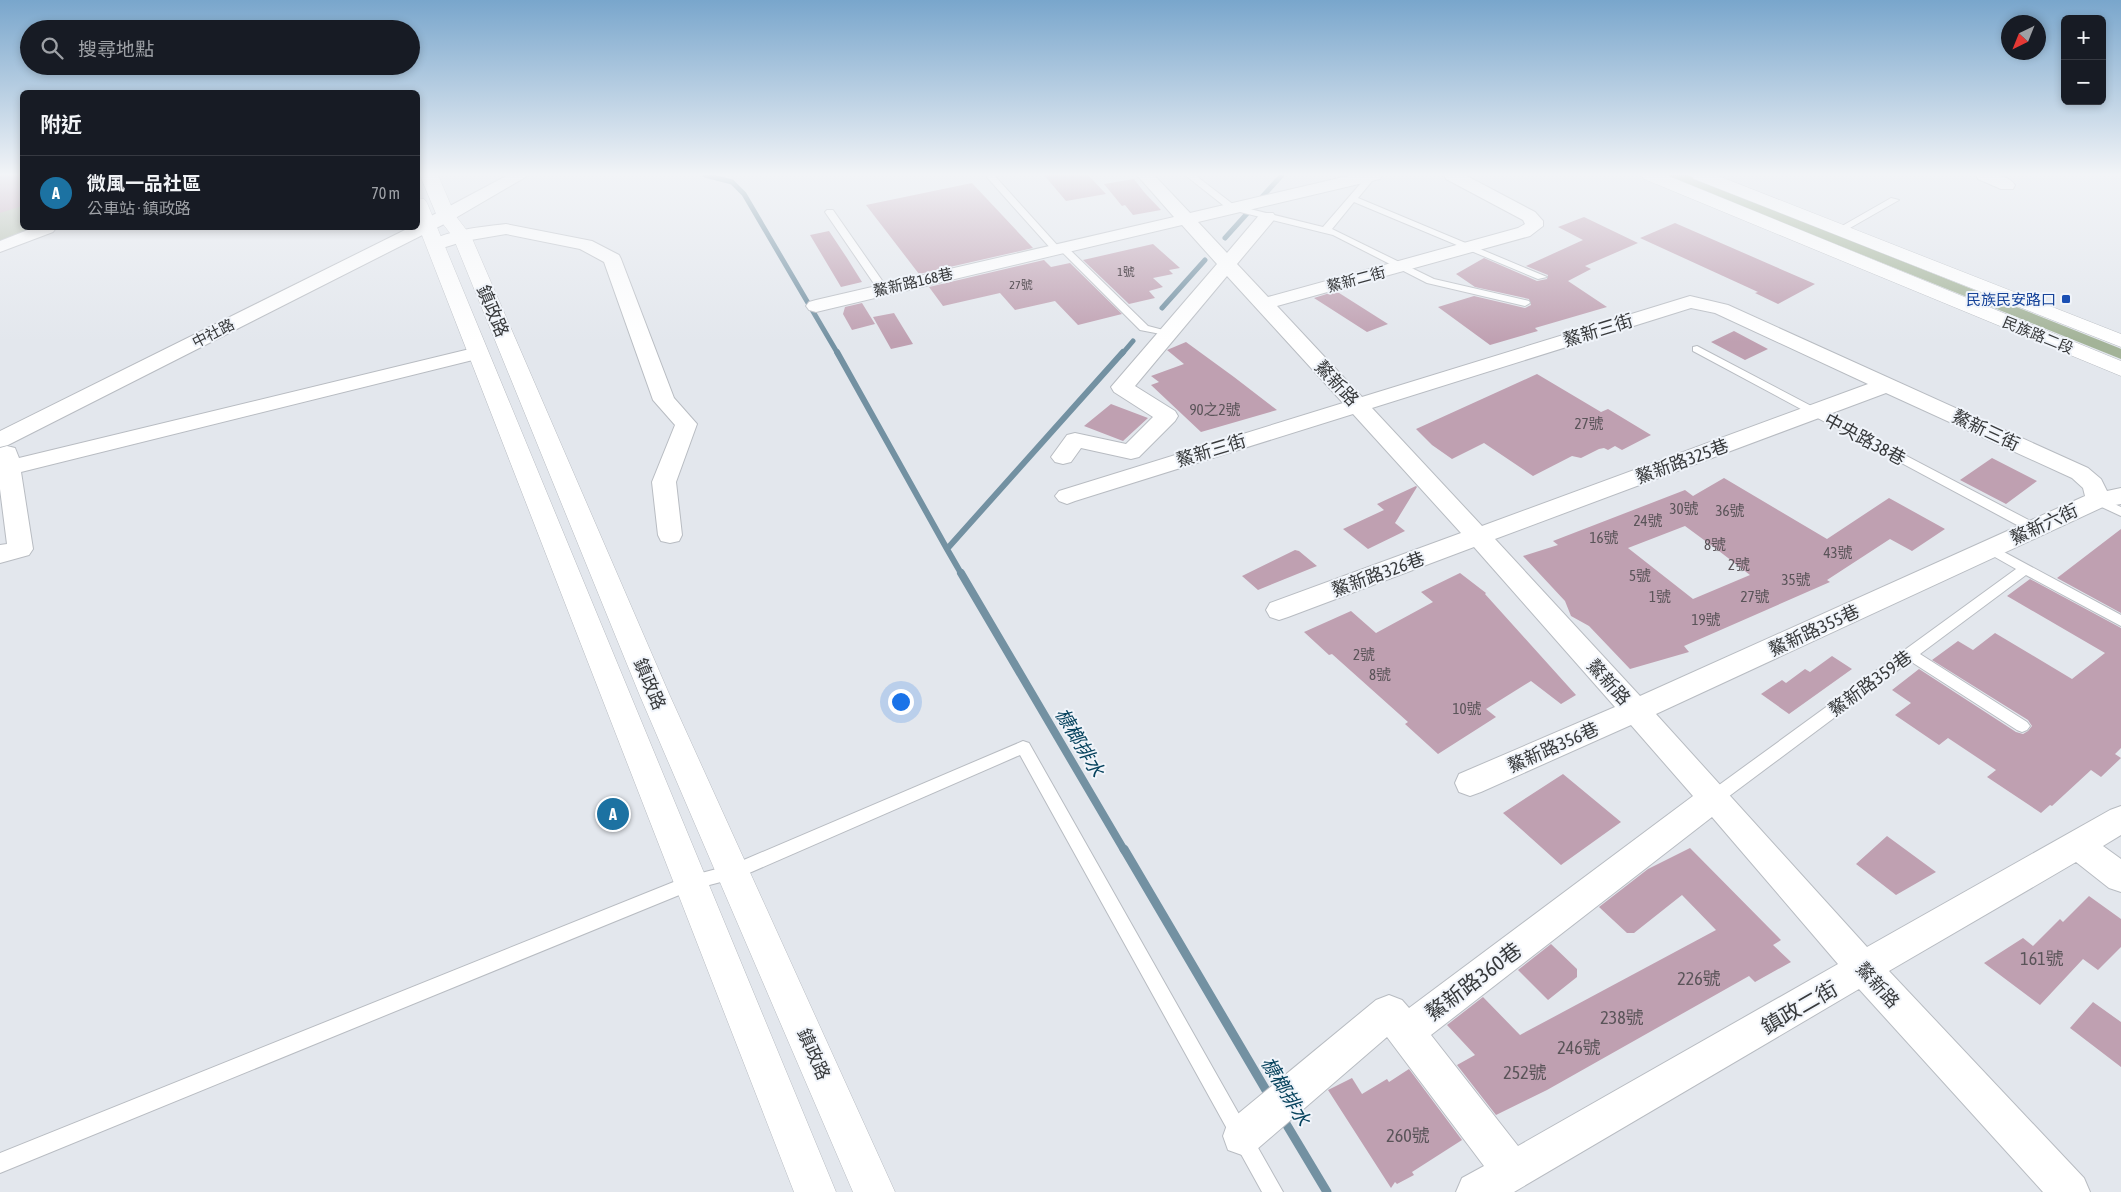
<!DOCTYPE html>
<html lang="zh-TW">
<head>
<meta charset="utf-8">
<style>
	:root { --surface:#171b24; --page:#20242c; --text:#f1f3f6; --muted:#9ea1a6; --line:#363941; --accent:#1c72a2 }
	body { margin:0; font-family:"Asap Condensed","Noto Sans TC",sans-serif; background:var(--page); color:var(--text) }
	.controls { position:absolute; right:15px; top:15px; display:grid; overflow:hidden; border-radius:8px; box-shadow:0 2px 8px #0003 }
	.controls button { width:45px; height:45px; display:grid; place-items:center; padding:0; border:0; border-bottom:1px solid var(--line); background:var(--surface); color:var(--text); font:25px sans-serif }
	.compass { position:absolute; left:2001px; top:15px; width:45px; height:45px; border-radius:50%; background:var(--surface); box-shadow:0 2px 8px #0003; rotate:223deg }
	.you { position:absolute; left:900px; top:701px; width:18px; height:18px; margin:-12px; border:4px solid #fff; border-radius:50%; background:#1a73e8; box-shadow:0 0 0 8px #1a73e833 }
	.badge { display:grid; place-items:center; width:32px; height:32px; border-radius:50%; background:var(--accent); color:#fff; font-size:16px; font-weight:700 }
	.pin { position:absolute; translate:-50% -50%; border:2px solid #fff; box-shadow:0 1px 5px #0006 }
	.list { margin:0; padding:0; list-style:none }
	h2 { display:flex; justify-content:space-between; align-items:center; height:65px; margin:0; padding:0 20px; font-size:21px }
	h2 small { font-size:16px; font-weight:400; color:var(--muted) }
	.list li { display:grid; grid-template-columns:32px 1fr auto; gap:15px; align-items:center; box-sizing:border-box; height:75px; padding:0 20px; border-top:1px solid var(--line) }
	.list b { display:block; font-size:19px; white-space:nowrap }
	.list p { margin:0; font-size:16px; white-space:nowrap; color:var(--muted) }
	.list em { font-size:16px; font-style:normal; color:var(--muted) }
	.icon { flex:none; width:28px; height:28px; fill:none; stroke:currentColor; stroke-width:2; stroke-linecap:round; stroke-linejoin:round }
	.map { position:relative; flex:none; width:2121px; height:1192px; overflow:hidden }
	.search { position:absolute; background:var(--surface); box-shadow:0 2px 8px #0003; left:20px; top:20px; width:400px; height:55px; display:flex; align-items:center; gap:12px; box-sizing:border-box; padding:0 18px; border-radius:28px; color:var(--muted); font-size:19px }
	.panel { position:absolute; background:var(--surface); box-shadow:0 2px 8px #0003; left:20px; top:90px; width:400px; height:140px; border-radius:8px }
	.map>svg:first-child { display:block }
	.green { fill:#adb8a4 }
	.forest { fill:#a3b398 }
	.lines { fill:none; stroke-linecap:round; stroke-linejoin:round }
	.stream-far3 { stroke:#7391a2; stroke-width:5 }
	.stream-far2 { stroke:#7391a2; stroke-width:6 }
	.stream-far1 { stroke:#7391a2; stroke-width:8 }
	.stream { stroke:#7391a2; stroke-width:9 }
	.building { fill:#bfa0b1; fill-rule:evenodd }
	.lane-casing { stroke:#b8bcc2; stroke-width:2 }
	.street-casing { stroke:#b8bcc2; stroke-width:2 }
	.secondary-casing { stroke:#b8bcc2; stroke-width:1 }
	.lane { fill:#fff; fill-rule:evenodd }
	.street { fill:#fff; fill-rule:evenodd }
	.secondary { fill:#fff; fill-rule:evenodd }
	.transit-dot { fill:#1a4fb4; stroke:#f0f4fa; stroke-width:2 }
	.labels { text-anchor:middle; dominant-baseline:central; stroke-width:4; stroke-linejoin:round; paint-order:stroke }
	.far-number-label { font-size:12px; fill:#5a5459 }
	.far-street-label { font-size:15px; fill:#383a3c; stroke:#f0f4fa }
	.far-transit-label { font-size:15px; fill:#164399; stroke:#f0f4fa; text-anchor:end }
	.number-label { font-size:15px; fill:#5a5459 }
	.street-label { font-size:18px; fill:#383a3c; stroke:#f0f4fa }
	.near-number-label { font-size:18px; fill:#5a5459 }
	.water-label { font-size:19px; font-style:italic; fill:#06425d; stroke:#f0f4fa }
	.near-street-label { font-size:21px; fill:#383a3c; stroke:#f0f4fa }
</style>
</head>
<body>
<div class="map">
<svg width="2121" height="1192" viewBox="0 0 2121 1192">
	<rect width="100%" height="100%" fill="#e3e7ed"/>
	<path class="green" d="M0 175H22V228H36L0 242Z"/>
	<path class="forest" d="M1664 175H1687L2119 348 2121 349V359Z"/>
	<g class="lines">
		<path class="stream-far3" d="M705 175 732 182 744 194 838 354
			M1225 238 1282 175
			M1162 308 1205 260
			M1122 354 1133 341"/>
		<path class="stream-far2" d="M837 352 947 549
			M962 575 947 549 1123 352"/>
		<path class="stream-far1" d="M961 573 1124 850"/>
		<path class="stream" d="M1124 849 1270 1097
			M1282 1117 1327 1192"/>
	</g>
	<path class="building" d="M0 175H22V206L0 213Z
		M1044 175H1088L1106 194 1066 201Z
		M1134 179 1144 192 1161 210 1133 215 1125 205 1122 206 1104 184Z
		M972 183 1033 248 919 274 866 205Z
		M1584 217 1638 243 1585 266 1591 269 1568 281 1607 307 1535 328 1538 331 1490 345 1438 307 1474 296 1525 308 1531 305 1529 299 1475 287 1456 274 1484 258 1537 281 1547 279 1548 275 1526 266 1583 240 1558 227Z
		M1675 223 1815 284 1778 304 1755 293 1758 292 1640 238Z
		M829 231 847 258 862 282 841 287 810 235Z
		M1153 244 1180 268 1169 270 1173 274 1153 278 1163 287 1149 291 1155 298 1129 304 1083 260Z
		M1044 260 1051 267 1070 263 1122 314 1078 325 1055 301 1015 310 1000 293 943 306 929 287Z
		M1336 291 1388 324 1367 332 1314 298Z
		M862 303 875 324 852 330 843 314 845 307Z
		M894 313 913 344 891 349 873 317Z
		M1734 331 1749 339 1768 349 1745 360 1711 342Z
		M1186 342 1234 377 1277 410 1201 432 1151 385 1159 382 1151 376 1184 364 1167 350Z
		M1537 374 1601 412 1608 409 1651 435 1622 450 1615 446 1608 450 1604 448 1599 449 1581 458 1572 456 1533 476 1484 443 1452 459 1432 445 1416 429Z
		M1111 404 1148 418 1123 441 1084 426Z
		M1992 458 2037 481 2006 504 1960 480Z
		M1724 478 1827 539 1889 498 1945 529 1912 551 1890 539 1827 580 1830 582 1684 646 1689 652 1630 669 1589 626 1571 616 1565 601 1523 556 1558 545 1553 541 1685 490 1693 496ZM1685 526 1719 551 1750 575 1693 599 1628 548Z
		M1416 486 1417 487 1395 523 1405 531 1368 549 1343 529 1384 510 1377 504Z
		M2121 529V613L2057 578Z
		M1295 550 1299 551 1317 566 1258 590 1242 576Z
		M1460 573 1486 593 1485 594 1576 695 1561 704 1531 681 1486 709 1496 717 1438 754 1405 724 1408 722 1332 654 1329 655 1304 632 1351 611 1376 633 1433 602 1421 592Z
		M2030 579 2121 628V748L2115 754 2121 758 2101 777 2091 770 2052 806 2050 805 2041 813 1987 777 1996 770 1948 738 1939 745 1895 715 1911 703 1892 690 1919 669 2016 732 2023 734 2028 731 2032 726 2028 720 1932 660 1958 641 1973 650 1995 633 2072 679 2105 653 2007 596Z
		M1832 656 1852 669 1789 714 1761 694 1782 680 1786 683 1805 669 1810 672Z
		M1563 774 1621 822 1561 865 1503 813Z
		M1887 836 1936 872 1896 895 1856 864Z
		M1690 848 1781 940 1773 945 1791 962 1755 982 1749 976 1547 1090 1496 1115 1457 1065 1475 1055 1447 1025 1483 997 1520 1035 1716 930 1682 895 1634 933H1627L1599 907 1648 869Z
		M2089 896 2121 919V947L2098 970 2083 959 2040 1005 1984 963 2023 938 2033 946 2060 919 2063 922Z
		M1551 944 1577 969V977L1548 1000 1518 970Z
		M2093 1002 2121 1022V1067L2070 1028Z
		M1409 1069 1462 1140 1412 1172 1414 1175 1397 1184 1395 1182 1391 1188 1328 1090 1352 1078 1362 1094 1387 1079 1389 1082Z"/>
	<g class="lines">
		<defs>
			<path id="lane" d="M985 175H994L1058 246 1065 245 1148 326 1171 332V336L1140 330 1060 250 1053 251Z
				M1185 175H1195L1234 205 1323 227 1368 175H1377L1358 198 1547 277 1538 279 1354 202 1332 229 1434 279 1529 301 1530 303 1525 306 1427 283 1333 235 1228 209Z
				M1891 198 1899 200 1843 232 1835 230Z
				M827 210H833L888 289 887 291H879L825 212Z
				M1697 346 2040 526 2041 529 2040 532H2030L1693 351V347Z
				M2097 496 2121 507V516L2093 503 2091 500Z
				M1991 545 2121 615V626L2026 575 1920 654 2027 722 2030 726 2027 730 2022 732 2017 730 1910 661 1720 803 1714 805 1708 803 1706 798 1708 793 2016 569 1986 552 1984 549Z
				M1023 741 1029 743 1283 1192H1262L1020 755 740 877 694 889 0 1173V1153L686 877 732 865Z"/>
			<path id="street" d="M508 175H529L452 220 8 445 0 447V431L409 228H418V223Z
				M1137 175H1154L1190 213 1352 175H1382L1380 179 1198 222 1227 253 1261 213H1273L1276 217 1273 221 1237 264 1268 297 1518 228 1525 224 1523 220 1446 179 1444 175H1465L1535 212 1543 221V226L1530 236 1277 306 1362 397 1690 296 1728 305 2088 468 2101 479 2107 491 2121 488V504L2103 507 1656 714 1867 947 2110 810 2121 806V835L2103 846 2121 859V892L2109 888 2076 862 1889 971 2084 1178 2090 1192H2043L1859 989 1514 1192H1456L1462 1178 1484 1166 1387 1037 1256 1150 1242 1155 1228 1150 1223 1136 1228 1122 1376 1000 1389 995 1402 1000 1409 1008 1693 796 1631 725 1481 792 1470 796 1459 792 1455 783 1459 774 1615 707 1474 547 1288 617 1279 620 1270 617 1266 610 1270 603 1461 533 1353 414 1075 501 1067 504 1059 501 1055 496 1059 491 1343 403 1227 276 1135 386 1175 411 1178 416 1175 421 1139 457 1131 459 1081 448 1071 462 1063 464 1055 462 1051 457 1067 435 1075 433 1126 444 1153 417 1114 392 1111 387 1217 264 1182 225 816 312 809 310 806 306 809 302 816 300 1174 217ZM1691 308 1715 313 1868 384 1482 526 1372 408ZM1886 393 2072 478 2083 488 2085 496 1640 696 1495 539ZM1712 817 1838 964 1518 1146 1431 1035Z
				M1976 175C1989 175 2007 173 2015 185L2013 189H2001L1978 179Z
				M506 224 592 241 619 255 621 259 674 398 697 424 676 482 682 535 679 541 670 543 661 541 658 535 652 482 675 425 653 400 604 262 580 249 506 234 465 241 436 250 430 249 427 245C437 231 488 226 506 224Z
				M33 228H56L53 232 0 252V241Z
				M478 347 485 349 488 353 485 357 21 472 33 549 29 555 0 563V545L7 544 0 489V448L7 446 15 448 19 458Z"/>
			<path id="secondary" d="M420 175H438L455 215 471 236 670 696 895 1192H853L640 696 453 237 437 216Z
				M1641 175H1666L2121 361V376L1644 179Z
				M1691 175H1716L2121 334V347L1694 179Z
				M418 198 424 199 427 203 836 1192H794L418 225Z"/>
		</defs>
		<use href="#lane" class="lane-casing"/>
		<use href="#street" class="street-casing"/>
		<use href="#secondary" class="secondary-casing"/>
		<use href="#lane" class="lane"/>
		<use href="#street" class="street"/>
		<use href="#secondary" class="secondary"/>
	</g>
	<linearGradient id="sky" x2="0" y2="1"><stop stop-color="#79a6cc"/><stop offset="0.51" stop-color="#f2f4f7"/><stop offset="1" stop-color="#f2f4f7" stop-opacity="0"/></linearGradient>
	<rect width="2121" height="342" fill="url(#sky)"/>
	<rect class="transit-dot" x="2061" y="294" width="10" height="10" rx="2.5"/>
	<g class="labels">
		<g class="far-number-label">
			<text x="1126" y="272">1號</text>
			<text x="1021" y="285">27號</text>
		</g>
		<g class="far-street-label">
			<text transform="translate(1356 279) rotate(-15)">鰲新二街</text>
			<text transform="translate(913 282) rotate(-13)">鰲新路168巷</text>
			<text transform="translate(213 333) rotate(-27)">中社路</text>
			<text transform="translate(2038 335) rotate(22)">民族路二段</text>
		</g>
		<g class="far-transit-label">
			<text x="2056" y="299">民族民安路口</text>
		</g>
		<g class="number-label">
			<text x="1215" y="409">90之2號</text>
			<text x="1589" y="423">27號</text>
			<text x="1684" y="508">30號</text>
			<text x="1730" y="510">36號</text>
			<text x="1648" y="520">24號</text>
			<text x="1604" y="537">16號</text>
			<text x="1715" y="544">8號</text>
			<text x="1838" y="552">43號</text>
			<text x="1739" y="564">2號</text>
			<text x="1640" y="575">5號</text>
			<text x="1796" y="579">35號</text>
			<text x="1660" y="596">1號</text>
			<text x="1755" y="596">27號</text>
			<text x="1706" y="619">19號</text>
			<text x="1364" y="654">2號</text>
			<text x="1380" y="674">8號</text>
			<text x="1467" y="708">10號</text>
		</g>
		<g class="street-label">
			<text transform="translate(493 311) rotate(67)">鎮政路</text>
			<text transform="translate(1598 330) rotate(-17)">鰲新三街</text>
			<text transform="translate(1337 383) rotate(47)">鰲新路</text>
			<text transform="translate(1986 430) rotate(25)">鰲新三街</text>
			<text transform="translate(1865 439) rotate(28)">中央路38巷</text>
			<text transform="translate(1211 450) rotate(-17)">鰲新三街</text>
			<text transform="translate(1682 461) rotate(-20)">鰲新路325巷</text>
			<text transform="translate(2044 524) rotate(-25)">鰲新六街</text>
			<text transform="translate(1378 574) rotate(-20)">鰲新路326巷</text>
			<text transform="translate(1814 630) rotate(-25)">鰲新路355巷</text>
			<text transform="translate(1609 682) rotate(48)">鰲新路</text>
			<text transform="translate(1870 683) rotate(-36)">鰲新路359巷</text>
			<text transform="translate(650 684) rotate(67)">鎮政路</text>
			<text transform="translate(1553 747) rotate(-24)">鰲新路356巷</text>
			<text transform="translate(1878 985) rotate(48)">鰲新路</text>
			<text transform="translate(814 1054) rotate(66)">鎮政路</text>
		</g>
		<g class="near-number-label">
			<text x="2042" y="958">161號</text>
			<text x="1699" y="978">226號</text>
			<text x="1622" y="1017">238號</text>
			<text x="1579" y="1047">246號</text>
			<text x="1525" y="1072">252號</text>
			<text x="1408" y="1135">260號</text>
		</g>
		<g class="water-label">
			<text transform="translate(1080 742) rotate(59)">槺榔排水</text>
			<text transform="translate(1286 1091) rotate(59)">槺榔排水</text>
		</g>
		<g class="near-street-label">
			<text transform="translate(1473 981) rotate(-37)">鰲新路360巷</text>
			<text transform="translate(1799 1007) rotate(-30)">鎮政二街</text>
		</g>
	</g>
</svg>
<div class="controls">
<button>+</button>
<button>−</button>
</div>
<svg class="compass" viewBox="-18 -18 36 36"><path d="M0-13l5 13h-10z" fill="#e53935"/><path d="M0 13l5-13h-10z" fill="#9ea1a6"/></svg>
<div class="you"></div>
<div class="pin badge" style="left:613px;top:814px">A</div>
<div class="search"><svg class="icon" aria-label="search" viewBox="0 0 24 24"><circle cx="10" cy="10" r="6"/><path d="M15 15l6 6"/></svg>搜尋地點</div>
<section class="panel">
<h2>附近<small></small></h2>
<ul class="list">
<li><span class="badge">A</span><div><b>微風一品社區</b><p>公車站 · 鎮政路</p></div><em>70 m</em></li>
</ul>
</section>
</div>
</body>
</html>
